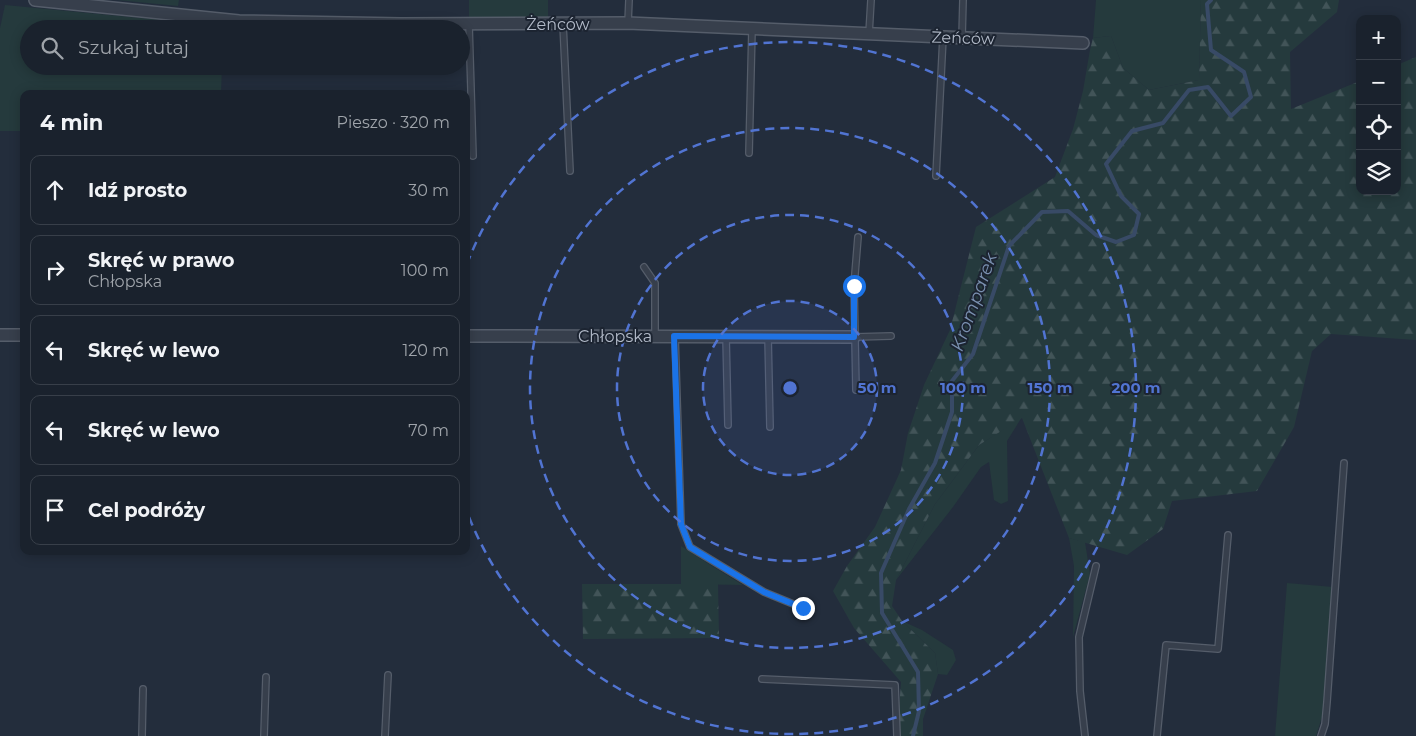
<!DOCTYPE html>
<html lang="pl">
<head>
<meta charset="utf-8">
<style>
	:root { --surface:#1a222d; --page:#272f39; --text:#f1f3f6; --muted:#9fa4aa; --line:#383f49 }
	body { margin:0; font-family:Montserrat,sans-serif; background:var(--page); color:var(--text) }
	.controls { position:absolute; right:15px; top:15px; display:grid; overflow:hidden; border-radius:10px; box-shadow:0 2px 12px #0003 }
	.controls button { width:45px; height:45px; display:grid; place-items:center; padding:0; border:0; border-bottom:1px solid var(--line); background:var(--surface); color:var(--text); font:25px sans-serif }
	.stop { position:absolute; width:15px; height:15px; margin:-11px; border:4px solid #1a73e8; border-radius:50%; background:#fff }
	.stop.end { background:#1a73e8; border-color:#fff; box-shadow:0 1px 5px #0008 }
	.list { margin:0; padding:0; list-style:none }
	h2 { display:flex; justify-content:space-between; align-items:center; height:65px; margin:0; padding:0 20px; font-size:21px }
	h2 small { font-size:16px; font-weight:400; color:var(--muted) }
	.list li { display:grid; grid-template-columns:32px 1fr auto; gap:15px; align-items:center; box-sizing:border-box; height:70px; margin:0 10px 10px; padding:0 10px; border:1px solid var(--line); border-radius:10px }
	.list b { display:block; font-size:19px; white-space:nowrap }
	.list p { margin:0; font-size:16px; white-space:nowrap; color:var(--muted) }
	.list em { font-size:16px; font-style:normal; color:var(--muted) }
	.icon { flex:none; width:28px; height:28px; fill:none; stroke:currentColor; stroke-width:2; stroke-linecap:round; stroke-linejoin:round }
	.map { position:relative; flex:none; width:1416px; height:736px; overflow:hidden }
	.search { position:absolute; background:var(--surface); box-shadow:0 2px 12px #0003; left:20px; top:20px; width:450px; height:55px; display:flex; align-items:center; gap:12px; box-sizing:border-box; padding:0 18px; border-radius:28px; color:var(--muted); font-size:19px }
	.panel { position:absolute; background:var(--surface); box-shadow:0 2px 12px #0003; left:20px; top:90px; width:450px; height:465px; border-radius:10px }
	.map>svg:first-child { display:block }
	.green { fill:#253a3d }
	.forest { fill:url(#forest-firs) }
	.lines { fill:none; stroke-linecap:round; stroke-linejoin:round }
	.stream { stroke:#384a66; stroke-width:4 }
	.lane-casing { stroke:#555d6a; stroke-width:8 }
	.street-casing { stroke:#555d6a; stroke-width:14 }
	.lane { stroke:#373f4c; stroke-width:5.5 }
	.street { stroke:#373f4c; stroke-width:11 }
	.route { stroke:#1a73e8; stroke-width:6 }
	.ring { fill:none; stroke:#5174d2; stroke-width:2.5; stroke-dasharray:9 6 }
	.labels { text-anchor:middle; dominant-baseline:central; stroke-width:4; stroke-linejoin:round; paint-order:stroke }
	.street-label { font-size:16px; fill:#b2bac8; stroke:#1c2431 }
	.water-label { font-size:18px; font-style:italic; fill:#7a90b0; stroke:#1c2431 }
	.centre { fill:#5174d2; stroke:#1c2431; stroke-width:2.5 }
	.ring-label { font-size:15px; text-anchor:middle; font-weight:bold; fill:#5174d2; stroke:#1c2431; stroke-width:4; stroke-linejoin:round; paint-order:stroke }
</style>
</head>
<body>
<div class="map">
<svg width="1416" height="736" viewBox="0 0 1416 736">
	<defs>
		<pattern id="forest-firs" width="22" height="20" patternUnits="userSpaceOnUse" patternTransform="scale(1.25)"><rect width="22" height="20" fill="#253a3d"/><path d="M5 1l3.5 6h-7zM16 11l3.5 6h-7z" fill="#425458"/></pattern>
	</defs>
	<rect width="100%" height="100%" fill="#232d3c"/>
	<path class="green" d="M117 0H179L178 6Z
		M469 0H548V20L469 19Z
		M1096 0H1201L1199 80 1149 90 1123 68 1111 36 1093 38Z
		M5 5 224 26V29H29V66H222L221 94H24V131H0V28Z
		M1022 417 1007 441 1008 501 1001 504 994 500 989 462 981 467 953 507 896 580 935 504 979 445Z
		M1069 538 1085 542 1090 574 1073 637 1074 566Z
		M681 546 709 564 743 585 681 584Z
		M1287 583 1333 587 1323 714 1316 736H1275Z
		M902 621 922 630 953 650 956 660 947 675 938 674 935 653Z"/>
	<path class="forest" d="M1201 0H1339L1337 12 1290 52 1291 109 1360 81V191H1397V65L1416 57V340L1331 334 1312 351 1294 427 1257 491 1172 501 1163 529 1127 555 1069 538 1022 418 979 445 935 504 896 580 892 606 902 621 935 653 938 674 923 719V736H900L898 721 901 682 854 628 833 591 847 566 875 527 901 470 908 433 924 385 950 330 976 227 1055 177 1073 129 1083 91 1090 50 1093 38 1111 36 1123 68 1149 90 1199 80Z
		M582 584H718L719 638 583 639Z"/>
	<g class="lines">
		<path class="stream" d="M913 736 919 711 918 672 882 613 881 573 909 509 935 463 952 412V381L973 354 1009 246 1042 212 1068 211 1096 235 1116 242 1134 235 1139 214 1121 196 1106 164 1132 131 1163 123 1189 90 1208 87 1231 116 1251 97 1244 72 1211 50 1207 4 1211 0"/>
		<defs>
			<path id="lane" d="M628 23 629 0
				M469 24 473 156
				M563 24 570 171
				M869 34 871 0
				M962 38 963 0
				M749 153 752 29
				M936 176 943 37
				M644 267 655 283V336
				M675 336 681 524 690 547 764 592 803 608
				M726 336 728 425
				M768 336 770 427
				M854 337 891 336
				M856 390 854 286 858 237
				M762 679 895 685 897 736
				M142 736 143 689
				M264 736 266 677
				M385 736 388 675
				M1085 736 1080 691 1079 637 1096 566
				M1157 736 1166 645 1218 649 1228 535
				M1321 736 1325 724 1327 702 1344 463"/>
			<path id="street" d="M35 0 239 21 401 24 628 23 1083 43
				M0 335H24
				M466 336 854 337"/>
		</defs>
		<use href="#lane" class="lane-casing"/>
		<use href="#street" class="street-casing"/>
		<use href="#lane" class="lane"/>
		<use href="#street" class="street"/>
	</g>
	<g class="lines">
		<path class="route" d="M803 608 764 592 690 547 681 524 674 336 854 337V286"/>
	</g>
	<circle cx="790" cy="388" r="87" fill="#5174d2" fill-opacity=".12"/>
	<g class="ring">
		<circle cx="790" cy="388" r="87"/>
		<circle cx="790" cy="388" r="173"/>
		<circle cx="790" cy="388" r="260"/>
		<path d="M467 264A346 346 0 1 1 467 512"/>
	</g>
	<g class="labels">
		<g class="street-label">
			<text x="558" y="24">Żeńców</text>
			<text transform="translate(963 38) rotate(2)">Żeńców</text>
			<text x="615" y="336">Chłopska</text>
		</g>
		<g class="water-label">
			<text transform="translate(974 302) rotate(-70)">Kromparek</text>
		</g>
	</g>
	<circle cx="790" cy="388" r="8" class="centre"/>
	<g class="ring-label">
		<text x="877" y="393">50 m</text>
		<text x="963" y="393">100 m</text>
		<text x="1050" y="393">150 m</text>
		<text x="1136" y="393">200 m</text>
	</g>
</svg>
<div class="controls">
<button>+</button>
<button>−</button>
<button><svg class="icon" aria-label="locate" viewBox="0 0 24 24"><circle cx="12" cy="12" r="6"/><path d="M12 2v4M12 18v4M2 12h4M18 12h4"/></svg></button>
<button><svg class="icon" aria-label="layers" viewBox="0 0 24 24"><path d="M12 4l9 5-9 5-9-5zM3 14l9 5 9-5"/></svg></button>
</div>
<div class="stop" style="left:854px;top:286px"></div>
<div class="stop end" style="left:803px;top:608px"></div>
<div class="search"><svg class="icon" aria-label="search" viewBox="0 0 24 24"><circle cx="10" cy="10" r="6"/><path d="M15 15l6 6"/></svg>Szukaj tutaj</div>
<section class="panel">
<h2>4 min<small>Pieszo · 320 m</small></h2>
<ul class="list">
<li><svg class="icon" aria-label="ahead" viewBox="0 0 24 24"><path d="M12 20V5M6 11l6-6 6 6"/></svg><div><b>Idź prosto</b></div><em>30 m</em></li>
<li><svg class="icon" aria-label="right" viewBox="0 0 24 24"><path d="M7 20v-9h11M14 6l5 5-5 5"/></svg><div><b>Skręć w prawo</b><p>Chłopska</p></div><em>100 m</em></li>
<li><svg class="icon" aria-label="left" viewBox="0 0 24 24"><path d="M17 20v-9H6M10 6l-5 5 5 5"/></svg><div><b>Skręć w lewo</b></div><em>120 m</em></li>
<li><svg class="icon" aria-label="left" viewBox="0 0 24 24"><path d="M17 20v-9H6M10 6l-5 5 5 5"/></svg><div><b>Skręć w lewo</b></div><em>70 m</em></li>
<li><svg class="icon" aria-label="arrive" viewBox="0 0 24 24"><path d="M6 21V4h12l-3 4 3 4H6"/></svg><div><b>Cel podróży</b></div></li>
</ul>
</section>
</div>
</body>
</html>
